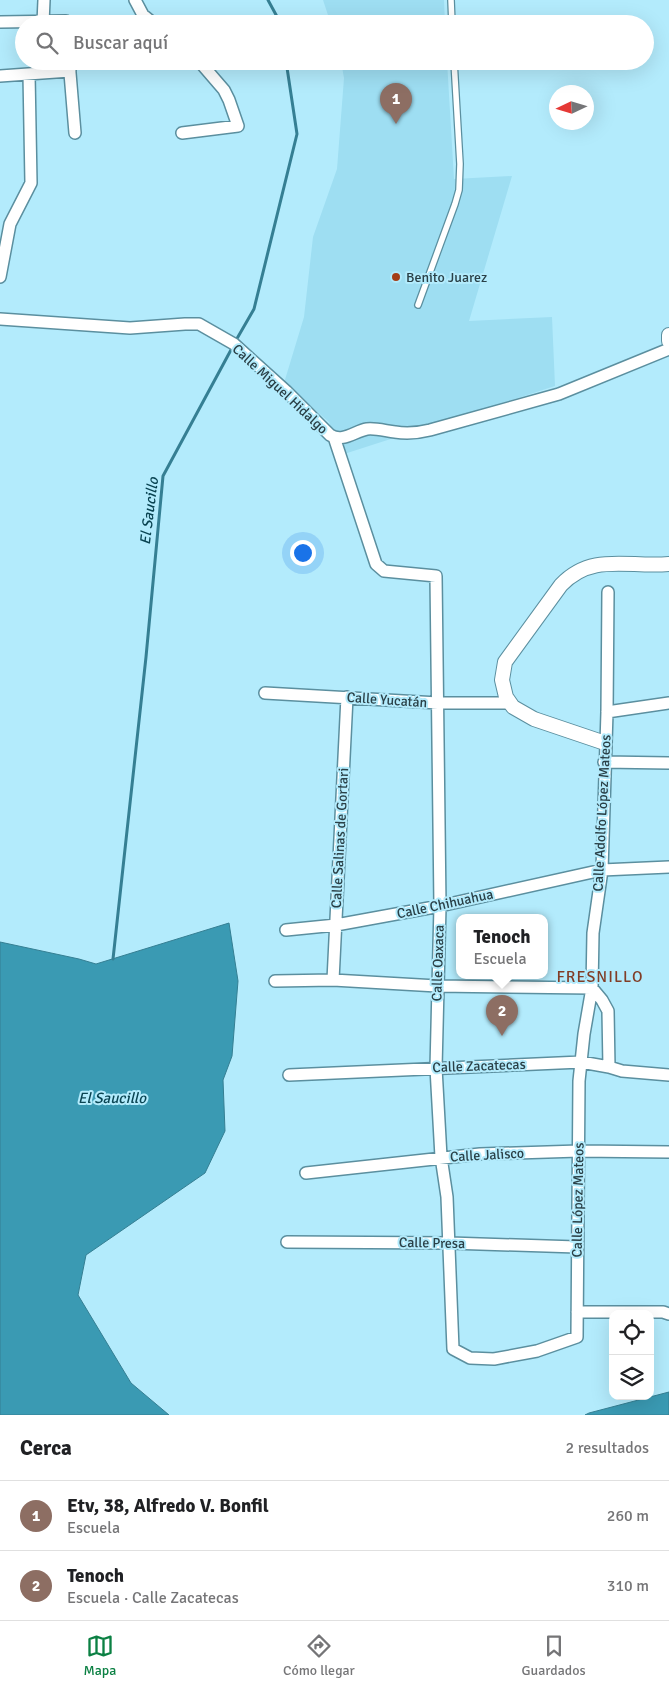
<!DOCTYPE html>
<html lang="es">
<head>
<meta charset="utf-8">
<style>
	:root { --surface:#fff; --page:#f2f2f2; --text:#202124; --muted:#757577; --line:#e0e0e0; --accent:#0b8043 }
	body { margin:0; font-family:Signika,sans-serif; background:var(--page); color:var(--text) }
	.controls { position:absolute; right:15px; bottom:15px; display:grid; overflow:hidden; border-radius:10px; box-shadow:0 5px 20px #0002 }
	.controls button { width:45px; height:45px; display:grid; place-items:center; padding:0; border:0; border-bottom:1px solid var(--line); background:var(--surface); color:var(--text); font:25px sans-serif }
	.compass { position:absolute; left:549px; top:85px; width:45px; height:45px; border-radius:50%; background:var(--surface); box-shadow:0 5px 20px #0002; rotate:266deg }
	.you { position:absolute; left:302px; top:552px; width:18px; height:18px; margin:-12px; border:4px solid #fff; border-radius:50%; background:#1a73e8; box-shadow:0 0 0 8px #1a73e833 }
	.badge { display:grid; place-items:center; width:32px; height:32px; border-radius:50%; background:var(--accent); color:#fff; font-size:16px; font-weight:700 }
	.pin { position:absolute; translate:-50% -41px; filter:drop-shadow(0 1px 2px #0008) }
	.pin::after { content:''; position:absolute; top:26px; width:18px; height:15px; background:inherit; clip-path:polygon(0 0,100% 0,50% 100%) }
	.popup { position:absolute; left:456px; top:914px; width:92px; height:65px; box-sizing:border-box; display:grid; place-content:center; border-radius:10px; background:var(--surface); filter:drop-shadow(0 1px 4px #0005); font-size:16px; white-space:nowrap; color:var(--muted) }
	.popup b { font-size:19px; color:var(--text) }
	.popup::after { content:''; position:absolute; left:50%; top:100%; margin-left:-10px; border:10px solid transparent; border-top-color:var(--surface) }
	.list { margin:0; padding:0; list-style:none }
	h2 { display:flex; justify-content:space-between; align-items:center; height:65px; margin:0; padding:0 20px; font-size:21px }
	h2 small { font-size:16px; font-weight:400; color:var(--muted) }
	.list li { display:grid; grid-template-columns:32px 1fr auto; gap:15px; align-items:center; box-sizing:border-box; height:70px; padding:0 20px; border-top:1px solid var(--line) }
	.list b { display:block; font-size:19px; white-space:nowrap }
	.list p { margin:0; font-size:16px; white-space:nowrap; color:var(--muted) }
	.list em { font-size:16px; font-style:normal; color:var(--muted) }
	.icon { flex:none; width:28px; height:28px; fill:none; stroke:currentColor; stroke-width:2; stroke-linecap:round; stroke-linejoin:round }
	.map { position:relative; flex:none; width:669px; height:1415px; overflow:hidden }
	.search { position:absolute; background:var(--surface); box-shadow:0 5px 20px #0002; left:15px; right:15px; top:15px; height:55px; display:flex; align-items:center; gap:12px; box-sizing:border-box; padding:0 18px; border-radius:28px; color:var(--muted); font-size:19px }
	.sheet { height:205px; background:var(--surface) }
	nav { display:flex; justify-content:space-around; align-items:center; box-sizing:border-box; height:70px; border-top:1px solid var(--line); background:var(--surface); font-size:14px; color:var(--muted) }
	nav a { display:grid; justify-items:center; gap:2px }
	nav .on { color:var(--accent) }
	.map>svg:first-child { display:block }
	.built { fill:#9edef2 }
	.water { fill:#3a9ab3; stroke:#357f93 }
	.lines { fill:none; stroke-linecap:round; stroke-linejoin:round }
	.stream { stroke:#357f93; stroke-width:3 }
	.service-casing { stroke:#5b8f9f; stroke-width:8 }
	.minor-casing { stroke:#5b8f9f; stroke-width:14 }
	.tertiary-casing { stroke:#5b8f9f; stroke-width:16 }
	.service { stroke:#fff; stroke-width:5.5 }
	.minor { stroke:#fff; stroke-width:11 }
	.tertiary { stroke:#fff; stroke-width:14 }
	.poi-dot { fill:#a43e18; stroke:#b3ebfc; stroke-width:2 }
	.labels { text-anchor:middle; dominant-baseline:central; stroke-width:4; stroke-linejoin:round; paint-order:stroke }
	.poi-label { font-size:14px; fill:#2a4047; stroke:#b3ebfc; text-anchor:start }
	.street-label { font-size:14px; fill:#2a4047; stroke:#b3ebfc }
	.water-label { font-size:15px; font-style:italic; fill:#0a4452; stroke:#b3ebfc }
	.quarter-label { font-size:16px; letter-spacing:1px; fill:#813d26; stroke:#b3ebfc }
</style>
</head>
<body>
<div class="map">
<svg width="669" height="1415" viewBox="0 0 669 1415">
	<rect width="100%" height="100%" fill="#b3ebfc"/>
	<path class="built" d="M323 0H444L445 24H331Z
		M341 61H447L454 179 512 176 469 321 552 317 555 386 341 455 329 422 284 383 304 317 313 237 337 169 344 78Z"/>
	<path class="water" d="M229 923 238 981 232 1056 223 1080 225 1131 205 1173 86 1255 78 1295 131 1383 169 1415H0V942L79 959 96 964Z
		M669 1392V1415H585L589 1413Z"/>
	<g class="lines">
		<path class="stream" d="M268 0 281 24
			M235 342 254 309 297 134 286 61
			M113 959 146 657 163 476 232 348"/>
		<defs>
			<path id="service" d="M451 0 452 24
				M418 305 455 204 459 190 460 164 454 61"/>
			<path id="minor" d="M135 0 143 15 154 24
				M0 22 66 21V24
				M43 23 44 0
				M69 61 75 133
				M0 76 70 71
				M182 133 238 126 229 100 224 90 199 61
				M0 277 10 224 31 183 29 74
				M0 319 130 328 185 324H199L234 344 286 391 330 435C343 443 355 431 367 429 376 428 386 431 395 432 407 434 418 433 430 430L559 394 669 349
				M334 437 376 564 384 571 436 576 440 906 436 1068 441 1157 447 1197 453 1349 470 1358 494 1359 537 1351 577 1337 579 1081 584 1034 592 988 593 933 602 870 607 712 608 592
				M265 693 438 703H509
				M607 712 669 703
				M604 762 669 763
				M286 930 336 925 440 906 602 870 669 867
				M333 980 347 697
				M275 981 333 980 437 986 592 988 602 1000 608 1011 609 1067
				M289 1075 581 1062 609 1067 622 1071 669 1075
				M306 1173 480 1154 579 1151 669 1152
				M287 1242 450 1243 577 1247
				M577 1312H663L669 1314"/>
			<path id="tertiary" d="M669 335V341
				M605 743 534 719 513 707 506 697 502 680 505 662 561 585C592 552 629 568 669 564"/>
		</defs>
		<use href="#service" class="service-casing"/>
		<use href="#minor" class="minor-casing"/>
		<use href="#tertiary" class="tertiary-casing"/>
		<use href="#service" class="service"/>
		<use href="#minor" class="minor"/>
		<use href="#tertiary" class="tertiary"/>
	</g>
	<circle class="poi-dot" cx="396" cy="277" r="5"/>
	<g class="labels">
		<g class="poi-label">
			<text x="406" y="277">Benito Juarez</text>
		</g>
		<g class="street-label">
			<text transform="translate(280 389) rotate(43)">Calle Miguel Hidalgo</text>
			<text transform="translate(387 700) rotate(4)">Calle Yucatán</text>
			<text transform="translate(602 813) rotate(-87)">Calle Adolfo López Mateos</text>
			<text transform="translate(340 838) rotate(-87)">Calle Salinas de Gortari</text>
			<text transform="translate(445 904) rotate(-12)">Calle Chihuahua</text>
			<text transform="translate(438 963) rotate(-88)">Calle Oaxaca</text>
			<text transform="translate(479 1066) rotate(-2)">Calle Zacatecas</text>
			<text transform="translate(487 1155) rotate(-3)">Calle Jalisco</text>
			<text transform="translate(578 1200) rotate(-89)">Calle López Mateos</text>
			<text transform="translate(432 1243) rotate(1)">Calle Presa</text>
		</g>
		<g class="water-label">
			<text transform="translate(149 511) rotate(-83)">El Saucillo</text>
			<text x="112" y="1098">El Saucillo</text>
		</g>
		<g class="quarter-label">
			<text x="600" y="977">FRESNILLO</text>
		</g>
	</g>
</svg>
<div class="controls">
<button><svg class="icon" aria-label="locate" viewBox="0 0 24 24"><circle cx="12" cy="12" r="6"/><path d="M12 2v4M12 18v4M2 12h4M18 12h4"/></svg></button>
<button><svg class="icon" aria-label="layers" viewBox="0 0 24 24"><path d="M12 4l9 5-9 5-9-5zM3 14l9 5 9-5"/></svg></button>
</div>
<svg class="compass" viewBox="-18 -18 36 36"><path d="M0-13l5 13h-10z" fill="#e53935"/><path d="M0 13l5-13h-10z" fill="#757577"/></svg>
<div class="you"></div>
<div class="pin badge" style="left:396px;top:124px;background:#8d6e63">1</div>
<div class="pin badge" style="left:502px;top:1036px;background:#8d6e63">2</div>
<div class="popup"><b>Tenoch</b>Escuela</div>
<div class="search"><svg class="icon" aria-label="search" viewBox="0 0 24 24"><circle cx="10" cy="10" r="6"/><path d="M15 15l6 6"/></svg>Buscar aquí</div>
</div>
<section class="sheet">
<h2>Cerca<small>2 resultados</small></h2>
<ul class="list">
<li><span class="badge" style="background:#8d6e63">1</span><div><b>Etv, 38, Alfredo V. Bonfil</b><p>Escuela</p></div><em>260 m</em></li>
<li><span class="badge" style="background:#8d6e63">2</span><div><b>Tenoch</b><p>Escuela · Calle Zacatecas</p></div><em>310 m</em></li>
</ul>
</section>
<nav>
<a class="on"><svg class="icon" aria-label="map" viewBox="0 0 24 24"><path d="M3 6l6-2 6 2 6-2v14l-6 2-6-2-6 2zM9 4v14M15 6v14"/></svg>Mapa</a>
<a><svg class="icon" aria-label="directions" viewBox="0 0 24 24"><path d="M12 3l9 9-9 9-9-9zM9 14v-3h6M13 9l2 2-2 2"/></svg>Cómo llegar</a>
<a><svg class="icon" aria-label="saved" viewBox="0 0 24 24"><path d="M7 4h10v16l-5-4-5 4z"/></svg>Guardados</a>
</nav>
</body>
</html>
